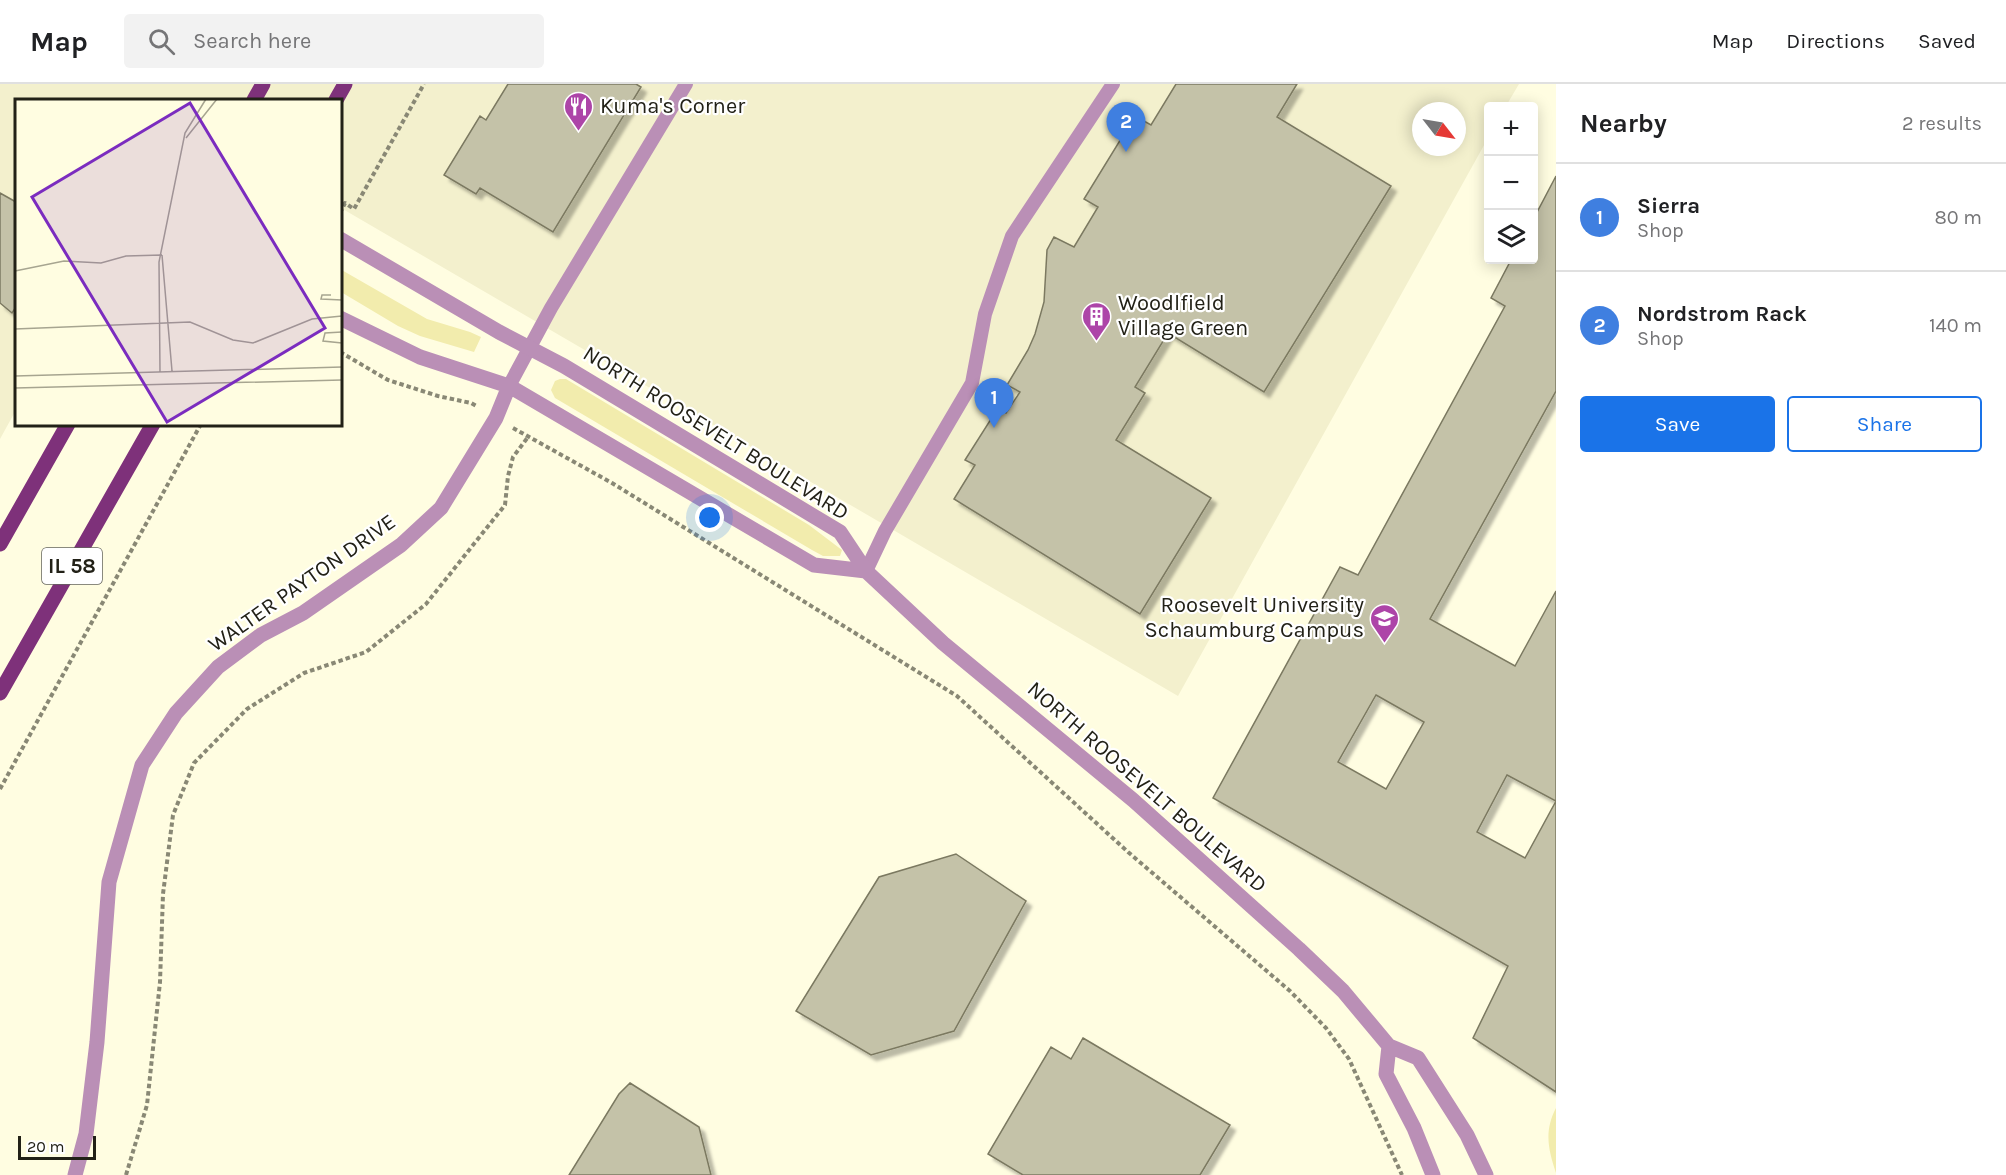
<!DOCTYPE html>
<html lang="en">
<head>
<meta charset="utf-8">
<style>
	:root { --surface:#fff; --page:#f2f2f2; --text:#202124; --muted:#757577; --line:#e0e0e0; --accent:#1a73e8 }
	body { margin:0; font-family:Karla,sans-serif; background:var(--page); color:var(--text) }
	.controls { position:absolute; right:18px; top:18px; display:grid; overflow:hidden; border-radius:6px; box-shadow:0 3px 15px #0003 }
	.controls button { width:54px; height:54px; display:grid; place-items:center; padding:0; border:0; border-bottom:2px solid var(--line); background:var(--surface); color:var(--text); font:30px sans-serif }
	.compass { position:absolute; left:1412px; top:18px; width:54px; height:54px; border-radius:50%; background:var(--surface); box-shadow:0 3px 15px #0003; rotate:121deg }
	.scale { position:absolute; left:18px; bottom:15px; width:78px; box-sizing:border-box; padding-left:6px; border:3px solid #222117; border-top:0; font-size:16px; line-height:21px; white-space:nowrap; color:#222117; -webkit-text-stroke:4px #fff; paint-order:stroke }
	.you { position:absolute; left:710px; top:434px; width:21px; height:21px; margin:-15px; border:4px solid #fff; border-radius:50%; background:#1a73e8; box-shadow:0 0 0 9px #1a73e833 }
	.badge { display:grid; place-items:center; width:39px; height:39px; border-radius:50%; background:var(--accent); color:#fff; font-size:20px; font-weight:700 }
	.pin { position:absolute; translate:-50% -50px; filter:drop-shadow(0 2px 3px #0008) }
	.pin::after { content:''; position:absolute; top:32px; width:21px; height:18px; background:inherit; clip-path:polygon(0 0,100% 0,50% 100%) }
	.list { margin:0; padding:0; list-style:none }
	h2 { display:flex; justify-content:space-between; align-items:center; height:78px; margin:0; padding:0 24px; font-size:26px }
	h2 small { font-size:20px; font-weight:400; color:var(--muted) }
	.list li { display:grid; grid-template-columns:39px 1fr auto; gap:18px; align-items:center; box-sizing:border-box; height:108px; padding:0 24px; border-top:2px solid var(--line) }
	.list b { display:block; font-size:22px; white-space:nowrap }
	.list p { margin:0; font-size:20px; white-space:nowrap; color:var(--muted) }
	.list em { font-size:20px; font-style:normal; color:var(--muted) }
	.actions { display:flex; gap:12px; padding:18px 24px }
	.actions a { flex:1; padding:14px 0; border:2px solid var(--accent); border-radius:6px; text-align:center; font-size:21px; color:var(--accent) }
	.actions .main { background:var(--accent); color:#fff }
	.icon { flex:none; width:33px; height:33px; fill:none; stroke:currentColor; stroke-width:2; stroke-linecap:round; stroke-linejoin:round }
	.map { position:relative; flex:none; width:1556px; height:1091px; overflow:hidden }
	header { display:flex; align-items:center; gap:36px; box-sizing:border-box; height:84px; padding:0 30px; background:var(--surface); border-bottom:2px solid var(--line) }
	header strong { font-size:28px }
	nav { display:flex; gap:33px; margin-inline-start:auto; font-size:21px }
	.search { width:420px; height:54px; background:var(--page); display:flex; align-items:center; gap:15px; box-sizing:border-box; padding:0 21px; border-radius:6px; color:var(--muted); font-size:22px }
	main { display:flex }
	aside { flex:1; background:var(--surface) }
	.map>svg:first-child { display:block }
	.built { fill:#f3f0cd; fill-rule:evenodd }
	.green { fill:#f2ecad }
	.building { fill:#c4c2a8; stroke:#7b7961; stroke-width:1.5; fill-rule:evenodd; filter:url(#shadow) }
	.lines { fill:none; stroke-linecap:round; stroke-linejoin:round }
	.path { stroke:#898875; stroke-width:4; stroke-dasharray:4.5 3; stroke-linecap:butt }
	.lane { stroke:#ba8fb6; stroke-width:14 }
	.street { stroke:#ba8fb6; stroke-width:15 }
	.primary { stroke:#7e317a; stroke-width:15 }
	.labels { text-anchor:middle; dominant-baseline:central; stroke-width:4.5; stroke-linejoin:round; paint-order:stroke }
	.shield { fill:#fff; stroke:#64645d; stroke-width:1.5 }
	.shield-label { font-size:21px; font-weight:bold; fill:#222117 }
	.poi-label { font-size:22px; fill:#222117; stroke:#fff; text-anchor:start }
	.street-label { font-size:22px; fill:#222117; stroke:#fff }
	.inset-road { fill:none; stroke:#a7a590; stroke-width:1.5 }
	.view { fill:#7b2cbf; fill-opacity:0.15; stroke:#7b2cbf; stroke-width:3 }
	.inset-edge { fill:none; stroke:#222117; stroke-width:3 }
</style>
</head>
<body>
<header>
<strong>Map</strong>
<div class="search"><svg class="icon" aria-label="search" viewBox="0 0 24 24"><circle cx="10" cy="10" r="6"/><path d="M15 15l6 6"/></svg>Search here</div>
<nav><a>Map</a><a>Directions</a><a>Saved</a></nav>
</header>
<main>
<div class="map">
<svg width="1556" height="1091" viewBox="0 0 1556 1091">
	<defs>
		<filter id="shadow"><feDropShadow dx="5.5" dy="5.5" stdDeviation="1.5" flood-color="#0004"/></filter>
	</defs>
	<rect width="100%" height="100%" fill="#fffde1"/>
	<path class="built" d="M0 0H1519L1506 22H1488V54L1178 612 341 124 340 16H16V326L0 355ZM1421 27H1457V63H1421Z"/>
	<path class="green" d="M340 185 427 235 470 248 481 253 474 268 420 252 398 242 341 208Z
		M560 295H566L809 441 838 463 842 466 840 472H823L812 466 555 314 551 306 555 297Z
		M1556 1024V1089C1548 1065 1544 1047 1556 1024Z"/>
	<path class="building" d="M508 0H636L641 3 553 148 480 104 476 110 444 91 480 32 486 36Z
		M1176 0H1297L1277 33 1391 102 1264 308 1168 249 1135 303 1145 309 1116 356 1211 414 1140 530 954 415 975 381 965 376 998 324 1006 329 1020 308 1007 301 1028 266 1035 250 1044 218 1047 166 1054 153 1074 163 1098 123 1084 115 1135 32 1151 41Z
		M1556 92V307L1430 535 1515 582 1556 507V1008L1473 954 1508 882 1213 714 1340 483 1358 491 1505 222 1491 214 1511 176H1534V134ZM1376 611 1424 638 1386 705 1338 678ZM1507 691 1556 717 1525 774 1477 748Z
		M0 109 16 118V223L12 229 0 219Z
		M956 770 1026 817 954 947 871 971 796 927 879 793Z
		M1083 954 1230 1041 1200 1091H1023L988 1070 1051 963 1071 975Z
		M630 999 699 1043 711 1091H569L619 1010Z"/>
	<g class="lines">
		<path class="path" d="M340 129 345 119 354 125 424 0
			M340 268 388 296 438 312 471 319 478 323
			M513 344 612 399 957 612 1128 768 1290 907 1326 944 1349 975 1402 1091
			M0 705 201 340
			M126 1091 147 1021 160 898 163 810 173 731 194 679 247 625 304 589 366 568 426 520 505 421 508 392 513 373 528 353"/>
		<path class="lane" d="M509 302 551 224 686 0
			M866 487 885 447 972 299 985 230 1012 152 1113 0"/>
		<path class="street" d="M340 155 499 248 564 282 840 448 866 487 943 559 1133 716 1299 865 1343 907 1389 962 1418 974 1467 1051 1486 1091
			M340 234 420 273 509 302 814 481 866 487
			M1389 962 1386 990 1414 1044 1433 1091
			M75 1091 86 1050 97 958 109 798 142 681 176 629 218 583 261 551 303 529 401 461 441 424 496 334 509 302"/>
		<path class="primary" d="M254 16 263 0
			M336 16 345 0
			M0 460 68 340
			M0 609 153 340"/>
	</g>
	<defs>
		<symbol id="restaurant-pin" viewBox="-11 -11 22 30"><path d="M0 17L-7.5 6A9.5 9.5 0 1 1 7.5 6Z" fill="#ad45a8" stroke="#fff"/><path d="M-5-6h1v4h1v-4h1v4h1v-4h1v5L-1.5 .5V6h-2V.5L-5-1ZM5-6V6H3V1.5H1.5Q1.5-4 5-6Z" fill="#fff"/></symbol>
		<symbol id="building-pin" viewBox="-11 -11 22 30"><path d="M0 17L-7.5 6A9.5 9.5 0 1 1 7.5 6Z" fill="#ad45a8" stroke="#fff"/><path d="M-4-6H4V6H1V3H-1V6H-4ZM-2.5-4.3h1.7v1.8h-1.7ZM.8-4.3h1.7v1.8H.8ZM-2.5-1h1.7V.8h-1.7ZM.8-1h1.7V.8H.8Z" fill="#fff"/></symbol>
		<symbol id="university-pin" viewBox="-11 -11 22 30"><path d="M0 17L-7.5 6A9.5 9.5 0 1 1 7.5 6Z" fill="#ad45a8" stroke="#fff"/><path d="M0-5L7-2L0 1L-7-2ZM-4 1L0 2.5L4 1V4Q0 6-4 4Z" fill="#fff"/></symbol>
	</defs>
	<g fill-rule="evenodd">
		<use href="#restaurant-pin" x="562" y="6" width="33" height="45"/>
		<use href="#building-pin" x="1080" y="216" width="33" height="45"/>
		<use href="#university-pin" x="1368" y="518" width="33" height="45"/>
	</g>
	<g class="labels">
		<rect class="shield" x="42" y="464" width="60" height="36" rx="4.5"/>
		<g class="shield-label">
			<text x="72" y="482">IL 58</text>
		</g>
		<g class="poi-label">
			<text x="600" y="22">Kuma's Corner</text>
			<text x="1118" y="219">Woodlfield<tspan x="1118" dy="25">Village Green</tspan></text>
			<text x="1364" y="521" text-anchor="end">Roosevelt University<tspan x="1364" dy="25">Schaumburg Campus</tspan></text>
		</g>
		<g class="street-label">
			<text transform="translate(716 349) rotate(32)">NORTH ROOSEVELT BOULEVARD</text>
			<text transform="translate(302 499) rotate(-35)">WALTER PAYTON DRIVE</text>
			<text transform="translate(1147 703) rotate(41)">NORTH ROOSEVELT BOULEVARD</text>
		</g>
	</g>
	<g transform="translate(15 15)">
		<rect width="327" height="327" fill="#fffde1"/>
		<path class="inset-road" d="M171 39 202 0M147 156 157 272M0 172 49 162 86 164 111 157 147 156M316 196H307L306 200 327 201M0 230 175 223 218 241 238 244 297 220 327 217M327 233 310 234 308 242 327 244M145 273 144 163 170 34 191 0M0 277 327 268M0 289 327 281"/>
		<path class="view" d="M175 4 310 229 152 323 17 98Z"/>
		<rect width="327" height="327" class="inset-edge"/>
	</g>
</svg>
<div class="controls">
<button>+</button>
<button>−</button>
<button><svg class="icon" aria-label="layers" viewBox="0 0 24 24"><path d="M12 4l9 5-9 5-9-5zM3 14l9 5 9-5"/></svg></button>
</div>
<svg class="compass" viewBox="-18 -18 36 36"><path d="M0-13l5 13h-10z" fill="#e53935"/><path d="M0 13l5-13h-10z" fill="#757577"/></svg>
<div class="scale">20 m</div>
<div class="you"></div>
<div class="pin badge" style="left:994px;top:344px;background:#3f7fe0">1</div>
<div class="pin badge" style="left:1126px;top:68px;background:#3f7fe0">2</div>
</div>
<aside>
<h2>Nearby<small>2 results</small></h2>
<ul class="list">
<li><span class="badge" style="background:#3f7fe0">1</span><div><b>Sierra</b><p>Shop</p></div><em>80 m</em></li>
<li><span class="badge" style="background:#3f7fe0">2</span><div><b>Nordstrom Rack</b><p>Shop</p></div><em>140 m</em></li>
</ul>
<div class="actions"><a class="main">Save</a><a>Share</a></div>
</aside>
</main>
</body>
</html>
